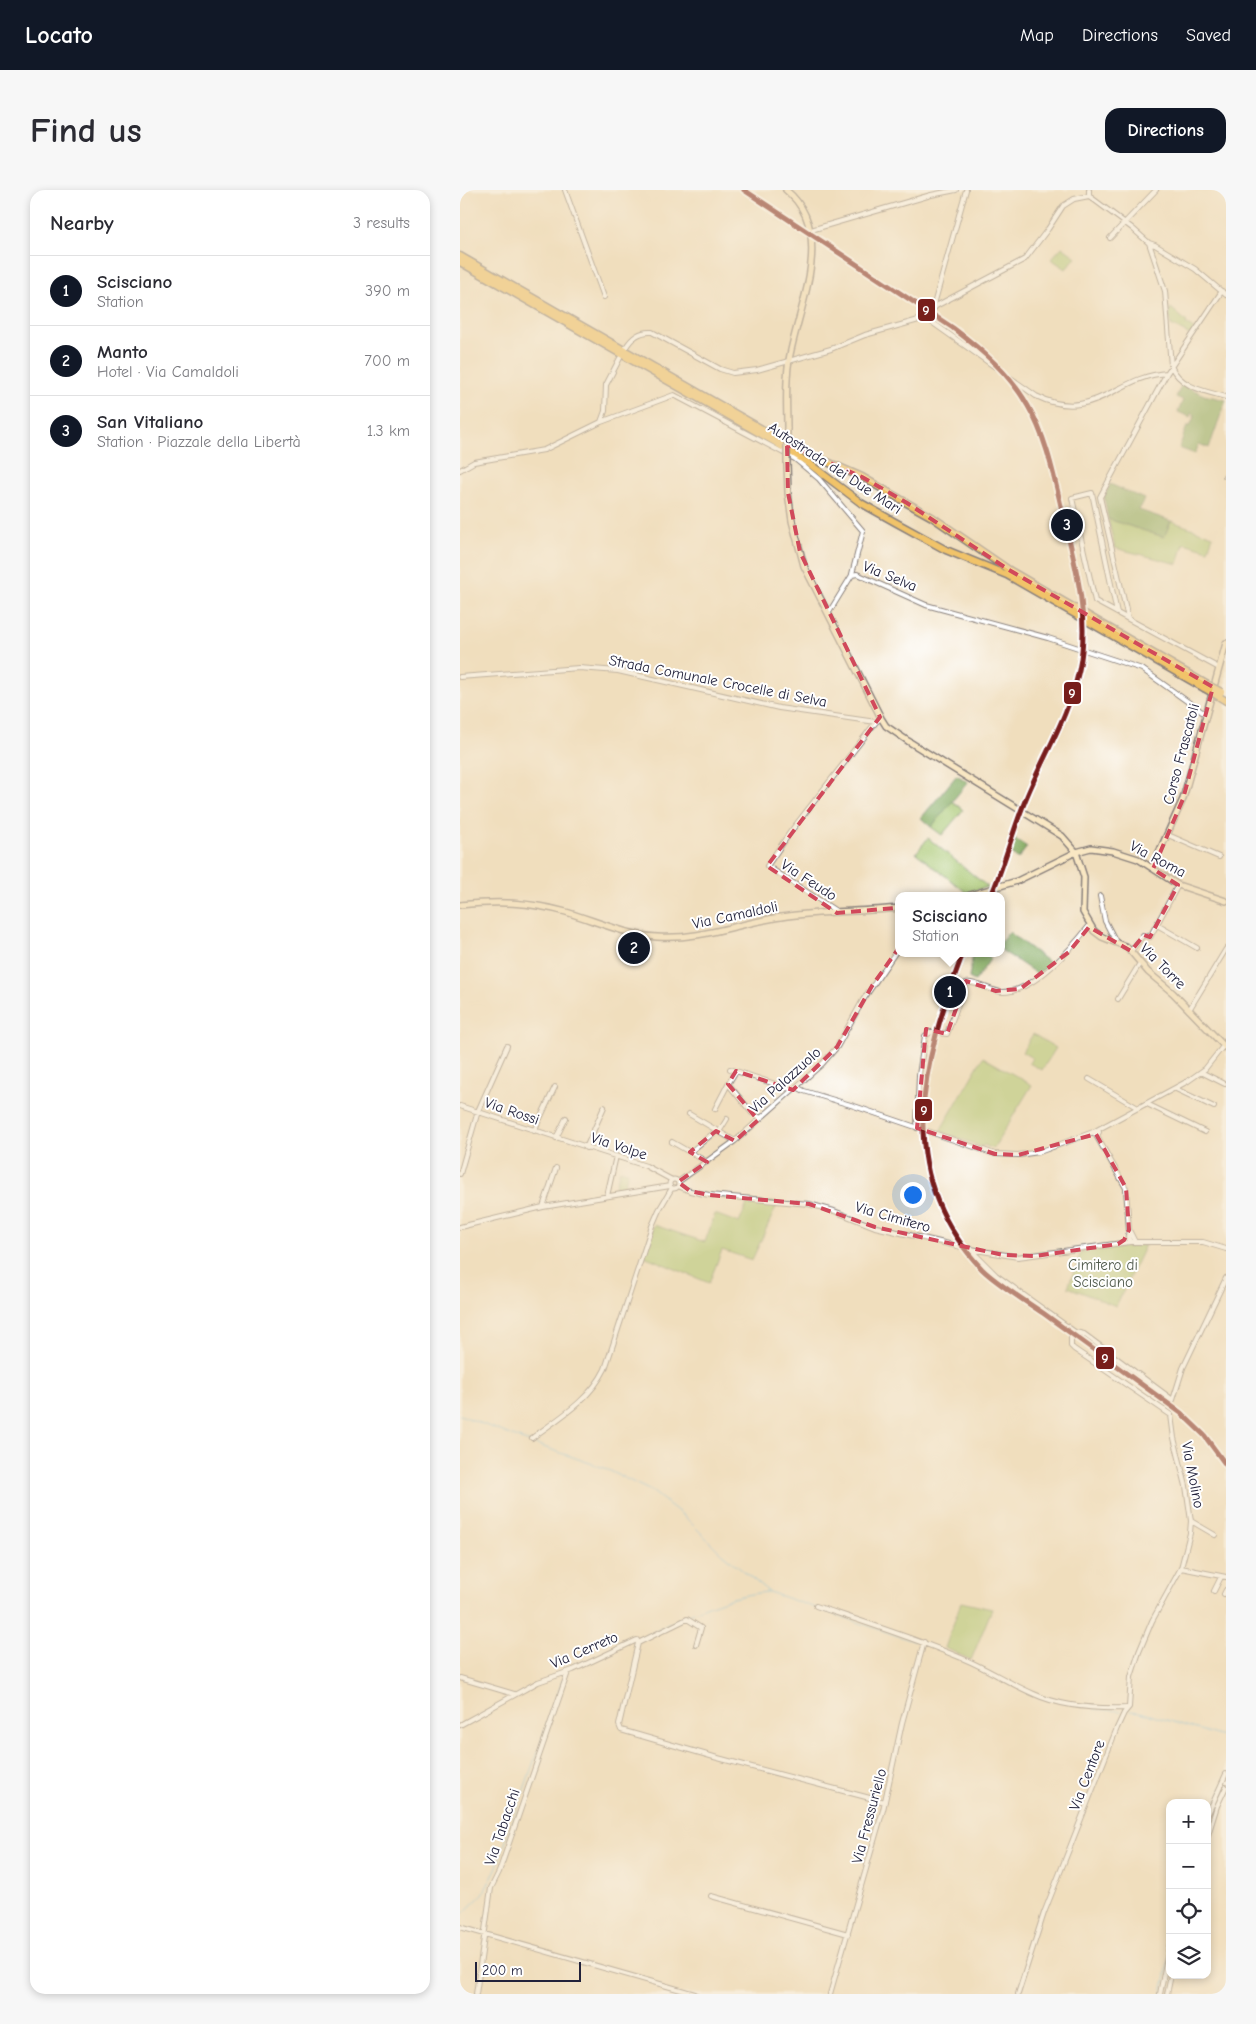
<!DOCTYPE html>
<html lang="en">
<head>
<meta charset="utf-8">
<style>
	:root { --surface:#fff; --page:#f7f7f7; --text:#2b2b33; --muted:#7c7c81; --line:#e1e1e2; --accent:#111827 }
	body { margin:0; font-family:"Comic Neue",sans-serif; background:var(--page); color:var(--text) }
	.controls { position:absolute; right:15px; bottom:15px; display:grid; overflow:hidden; border-radius:10px; box-shadow:0 2px 8px #0003 }
	.controls button { width:45px; height:45px; display:grid; place-items:center; padding:0; border:0; border-bottom:1px solid var(--line); background:var(--surface); color:var(--text); font:25px sans-serif }
	.scale { position:absolute; left:15px; bottom:12px; width:106px; box-sizing:border-box; padding-left:5px; border:2px solid #22223b; border-top:0; font-size:14px; line-height:18px; white-space:nowrap; color:#22223b; -webkit-text-stroke:4px #fff; paint-order:stroke }
	.you { position:absolute; left:452px; top:1004px; width:18px; height:18px; margin:-12px; border:4px solid #fff; border-radius:50%; background:#1a73e8; box-shadow:0 0 0 8px #1a73e833 }
	.badge { display:grid; place-items:center; width:32px; height:32px; border-radius:50%; background:var(--accent); color:#fff; font-size:16px; font-weight:700 }
	.pin { position:absolute; translate:-50% -50%; border:2px solid #fff; box-shadow:0 1px 5px #0006 }
	.popup { position:absolute; left:435px; top:702px; width:110px; height:65px; box-sizing:border-box; display:grid; place-content:center; border-radius:10px; background:var(--surface); filter:drop-shadow(0 1px 4px #0005); font-size:16px; white-space:nowrap; color:var(--muted) }
	.popup b { font-size:19px; color:var(--text) }
	.popup::after { content:''; position:absolute; left:50%; top:100%; margin-left:-10px; border:10px solid transparent; border-top-color:var(--surface) }
	.list { margin:0; padding:0; list-style:none }
	h2 { display:flex; justify-content:space-between; align-items:center; height:65px; margin:0; padding:0 20px; font-size:21px }
	h2 small { font-size:16px; font-weight:400; color:var(--muted) }
	.list li { display:grid; grid-template-columns:32px 1fr auto; gap:15px; align-items:center; box-sizing:border-box; height:70px; padding:0 20px; border-top:1px solid var(--line) }
	.list b { display:block; font-size:19px; white-space:nowrap }
	.list p { margin:0; font-size:16px; white-space:nowrap; color:var(--muted) }
	.list em { font-size:16px; font-style:normal; color:var(--muted) }
	.icon { flex:none; width:28px; height:28px; fill:none; stroke:currentColor; stroke-width:2; stroke-linecap:round; stroke-linejoin:round }
	.map { position:relative; flex:none; width:766px; height:1804px; overflow:hidden; border-radius:15px }
	header { display:flex; align-items:center; gap:30px; box-sizing:border-box; height:70px; padding:0 25px; background:var(--accent); color:#fff }
	header strong { font-size:24px }
	nav { display:flex; gap:28px; margin-inline-start:auto; font-size:18px }
	.intro { display:flex; align-items:center; justify-content:space-between; box-sizing:border-box; height:120px; padding:0 30px }
	h1 { margin:0; font-size:35px }
	.button { padding:12px 22px; border-radius:15px; background:var(--accent); color:#fff; font-size:18px; font-weight:700 }
	main { display:flex; gap:30px; padding:0 30px }
	aside { flex:1; background:var(--surface); border-radius:15px; box-shadow:0 2px 8px #0003 }
	.map>svg:first-child { display:block }
	.green { fill:#a7c66e; stroke:#647454 }
	.forest { fill:#85ab61; stroke:#54664e }
	.lines { fill:none; stroke-linecap:round; stroke-linejoin:round }
	.stream { stroke:#5fb4db; stroke-width:1 }
	.street-casing { stroke:#89807c; stroke-width:6 }
	.secondary-casing { stroke:#89807c; stroke-width:8 }
	.highway-casing { stroke:#89807c; stroke-width:9 }
	.street { stroke:#fff; stroke-width:4 }
	.secondary { stroke:#f9e7c3; stroke-width:5 }
	.highway { stroke:#f1c369; stroke-width:6 }
	.secondary-bridge-casing { stroke:#89807c; stroke-width:8; stroke-linecap:butt }
	.highway-bridge-casing { stroke:#89807c; stroke-width:9; stroke-linecap:butt }
	.secondary-bridge { stroke:#f9e7c3; stroke-width:5 }
	.highway-bridge { stroke:#f1c369; stroke-width:6 }
	.rail-1-casing { stroke:#fff; stroke-width:9 }
	.rail-1 { stroke:#771e1b; stroke-width:5 }
	.marked { fill:none; stroke:#d1495b; stroke-width:4; stroke-dasharray:10 6; stroke-linejoin:round }
	.labels { text-anchor:middle; dominant-baseline:central; stroke-width:4; stroke-linejoin:round; paint-order:stroke }
	.street-label { font-size:15px; fill:#22223b; stroke:#fff }
	.park-label { font-size:15px; fill:#515b4d; stroke:#fff }
	.line-badge { stroke:#fff; stroke-width:2 }
	.badge-label { font-size:14px; text-anchor:middle; font-weight:bold; fill:#fff }
</style>
</head>
<body>
<header>
<strong>Locato</strong>
<nav><a>Map</a><a>Directions</a><a>Saved</a></nav>
</header>
<div class="intro"><h1>Find us</h1><a class="button">Directions</a></div>
<main>
<aside>
<h2>Nearby<small>3 results</small></h2>
<ul class="list">
<li><span class="badge">1</span><div><b>Scisciano</b><p>Station</p></div><em>390 m</em></li>
<li><span class="badge">2</span><div><b>Manto</b><p>Hotel · Via Camaldoli</p></div><em>700 m</em></li>
<li><span class="badge">3</span><div><b>San Vitaliano</b><p>Station · Piazzale della Libertà</p></div><em>1.3 km</em></li>
</ul>
</aside>
<div class="map">
<svg width="766" height="1804" viewBox="0 0 766 1804">
	<rect width="100%" height="100%" fill="#fff"/>
	<filter id="ink" filterUnits="userSpaceOnUse"><feTurbulence type="fractalNoise" baseFrequency=".02" numOctaves="2"/><feDisplacementMap in="SourceGraphic" scale="10" xChannelSelector="R" yChannelSelector="G"/><feConvolveMatrix kernelMatrix="1 2 1 2 8 2 1 2 1" color-interpolation-filters="sRGB"/></filter>
	<filter id="wash" filterUnits="userSpaceOnUse"><feTurbulence type="fractalNoise" baseFrequency=".0096" numOctaves="4" result="noise"/><feDisplacementMap in="SourceGraphic" scale="20" xChannelSelector="R" yChannelSelector="G"/><feGaussianBlur stdDeviation="1.12" result="paint"/><feColorMatrix in="noise" values="0 0 0 0 0 0 0 0 0 0 0 0 0 0 0 0 0 1.4 0 .05"/><feComposite in="paint" operator="in"/></filter>
	<g filter="url(#wash)">
		<rect width="100%" height="100%" fill="#f0debd"/>
		<path class="green" d="M602 57 616 67 606 79 591 69Z
			M711 118 727 132 726 134 735 140 730 145 711 135 709 121Z
			M648 329 704 347 711 331 753 346 748 360 724 353 718 374 655 358Z
			M492 611 503 620 482 645 471 637Z
			M468 648 528 697 507 703 456 663Z
			M573 844 596 858 582 880 569 873 572 868 562 862Z
			M523 867 572 895 533 959 524 955 522 957 480 941Z
			M160 980 168 982 163 1000 155 997Z
			M288 1012 318 1013 292 1070 262 1060 249 1093 184 1066 194 1035 245 1052 255 1024 279 1033Z
			M685 1055 656 1116 608 1097 621 1062Z
			M501 1412 532 1419 511 1470 485 1458Z"/>
		<path class="forest" d="M722 194 744 205 766 210 749 258 739 254 735 264 719 258 727 236H730L735 225 731 223 730 227 718 222 723 210 716 207Z
			M650 294 684 309 679 320 711 331 704 347 648 329 644 307Z
			M497 585 508 592 471 637 461 628Z
			M555 649 567 657 558 669 551 663Z
			M549 742 591 774 577 784 541 760V752Z
			M513 763H523L531 768 515 791 509 788Z"/>
		<g class="lines">
			<path class="stream" d="M0 1225 58 1248 144 1278 193 1302 224 1326 261 1363 309 1402 453 1451
				M179 1450C219 1428 262 1405 308 1402
				M566 1502 579 1508
				M634 1519 661 1521
				M670 1521 680 1522 766 1548
				M747 1637 753 1618 766 1591
				M0 1726 23 1704 36 1679 103 1489
				M702 1804 710 1765"/>
		</g>
	</g>
	<g filter="url(#ink)">
		<g class="lines">
			<defs>
				<path id="street" d="M105 0 144 107
					M629 0V6L672 38 689 53 695 55 735 79 766 105
					M351 40 471 5 496 0
					M650 48 696 0
					M689 53 705 101 711 176C721 198 745 201 766 207
					M473 118 506 0
					M466 128 576 206C634 234 656 186 707 183
					M466 128 476 116 565 69 588 39 603 16 614 9 629 6
					M166 157C172 147 180 141 192 142L260 179 273 183 297 180 371 159 405 145 466 128
					M141 232 214 205 335 269 359 289 403 341 392 384
					M0 280 14 272 84 260 141 232 145 221 146 195 160 168
					M765 286H766
					M657 423 632 303 612 308 635 411 759 478
					M368 424 392 385 397 384 466 415 588 448 682 479 745 524
					M668 428 640 307 707 183 762 101
					M0 487 119 478 158 481 319 518 416 532 421 528
					M708 645 759 667
					M640 706 645 731 656 752
					M377 723 376 721 307 676 331 641 416 532
					M697 735 737 758
					M671 761 683 745 690 747 718 695
					M658 809 680 773
					M729 820 766 759
					M270 879 333 900
					M276 881 268 894 292 923 301 928
					M741 882 765 894
					M629 889 678 918
					M337 897 344 901 394 916 535 964 558 965 579 962 636 941
					M716 899 754 917
					M687 914 745 942
					M0 916 186 976 212 990
					M255 919 268 894
					M229 924 275 951
					M457 938 459 885 465 846 471 842 487 844 506 793C517 791 531 802 543 802 574 802 612 758 630 735
					M637 940 728 891 745 879 764 855
					M74 941 95 897
					M636 941 639 942 638 944H635Z
					M259 942 267 929
					M636 945 666 998 669 1040 668 1047 670 1052
					M96 948 106 928
					M212 952 247 972
					M126 958 144 917
					M230 962 256 941
					M0 984 18 921 47 856
					M209.5 994a4.5 4.5 0 1 1 9 0a4.5 4.5 0 1 1-9 0Z
					M218 992 275 951 362 874 377 857 403 810 439 757
					M218 996 230 1001 249 1005 349 1014 374 1021 415 1037 510 1059 558 1067 670 1052H743L766 1059
					M147 1006 156 966
					M83 1017 96 978
					M0 1037 83 1017 210 996
					M669 1040 675 1052
					M510 1059 536 1085 615 1142
					M72 1248C99 1228 130 1210 145 1179L192 1036 199 1020 212 998
					M731 1331 755 1345
					M721 1378 766 1387
					M754 1401 761 1387
					M764 1404 766 1400
					M356 1416C404 1432 452 1447 499 1467 525 1477 548 1493 574 1504 602 1517 636 1519 667 1518
					M178 1453 159 1535 161 1540 254 1567 425 1612
					M178 1453 227 1429 241 1438 236 1455
					M0 1488 54 1504
					M0 1535 78 1492 113 1480 177 1450 178 1453
					M747 1626 766 1584
					M747 1648 757 1616 766 1597
					M251 1706 388 1744
					M0 1737 235 1804
					M16 1804 31 1698 39 1682 108 1482
					M370 1804 423 1620 442 1533 464 1452
					M558 1804 584 1723 657 1538 664 1523 669 1517 671 1487 679 1462 692 1431 721 1378 730 1343 731 1331 726 1296 714 1248 711 1225 614 1159 611 1156V1147L615 1142 624 1144 713 1210 723 1178 766 1088
					M700 1804 710 1752
					M707 1804 711 1785"/>
				<path id="secondary" d="M326 0C377 42 338 117 329 170 325 192 327 216 327 239
					M327 273 328 303 332 331 344 376 421 528 426 536 448 551 602 646 616 662 624 687 623 722 634 741 642 747 667 757 688 782 713 803 766 858
					M692 678 723 609 766 453
					M507 706 557 691 616 662 631 658 653 661 678 669 718 695 766 711
					M0 715C38 711 69 712 106 722 136 731 166 745 197 747 241 750 279 733 321 727 360 721 400 722 439 718"/>
				<path id="highway" d="M0 66 333 257 402 287 447 313 472 327 549 380 746 494
					M0 72 315 252 347 272 401 313 435 332 486 360 547 385 744 498
					M758 506 766 511"/>
			</defs>
			<use href="#street" class="street-casing"/>
			<use href="#secondary" class="secondary-casing"/>
			<use href="#highway" class="highway-casing"/>
			<use href="#street" class="street"/>
			<use href="#secondary" class="secondary"/>
			<use href="#highway" class="highway"/>
			<defs>
				<path id="secondary-bridge" d="M327 239V273"/>
				<path id="highway-bridge" d="M746 494 761 502
					M744 498 758 506"/>
			</defs>
			<use href="#secondary-bridge" class="secondary-bridge-casing"/>
			<use href="#highway-bridge" class="highway-bridge-casing"/>
			<use href="#secondary-bridge" class="secondary-bridge"/>
			<use href="#highway-bridge" class="highway-bridge"/>
			<defs>
				<path id="rail-1" d="M284 0 493 138C522 160 550 184 568 216 586 247 593 282 601 316 614 370 631 425 619 480 609 525 584 565 567 606 553 639 545 673 531 706
					M503 763C462 873 431 983 522 1079 536 1093 565 1111 583 1123 629 1156 675 1190 721 1223L744 1245 766 1275"/>
			</defs>
			<use href="#rail-1" class="rail-1-casing"/>
			<use href="#rail-1" class="rail-1"/>
		</g>
	</g>
	<path d="M0 0H766V1804H0ZM327 254 402 287 447 313 549 380 753 497 723 609 693 679 718 695 690 747 684 745 671 761 629 737 609 762 560 799 536 801 506 791 487 844 466 839 457 938 535 964 558 965 636 944 666 998 669 1040 664 1050 658 1054 575 1066 543 1065 415 1037 349 1014 249 1005 230 1001 218 992 247 972 230 962 256 941 275 951 298 930 268 894 276 881 333 900 377 857 412 796 469 715 377 723 307 676 420 527 340 362 328 303Z" fill="#f0debd" fill-opacity=".55" fill-rule="evenodd"/>
	<path class="marked" d="M327 254 402 287 447 313 549 380 753 497 723 609 693 679 718 695 690 747 684 745 671 761 629 737 609 762 560 799 536 801 506 791 487 844 466 839 457 938 535 964 558 965 636 944 666 998 669 1040 664 1050 658 1054 575 1066 543 1065 415 1037 349 1014 249 1005 230 1001 218 992 247 972 230 962 256 941 275 951 298 930 268 894 276 881 333 900 377 857 412 796 469 715 377 723 307 676 420 527 340 362 328 303Z"/>
	<g class="labels">
		<g class="street-label">
			<text transform="translate(375 278) rotate(33)">Autostrada dei Due Mari</text>
			<text transform="translate(430 386) rotate(22)">Via Selva</text>
			<text transform="translate(258 491) rotate(11)">Strada Comunale Crocelle di Selva</text>
			<text transform="translate(721 564) rotate(-75)">Corso Frascatoli</text>
			<text transform="translate(698 669) rotate(28)">Via Roma</text>
			<text transform="translate(349 690) rotate(33)">Via Feudo</text>
			<text transform="translate(275 725) rotate(-12)">Via Camaldoli</text>
			<text transform="translate(703 776) rotate(45)">Via Torre</text>
			<text transform="translate(325 890) rotate(-42)">Via Palazzuolo</text>
			<text transform="translate(52 921) rotate(19)">Via Rossi</text>
			<text transform="translate(159 956) rotate(18)">Via Volpe</text>
			<text transform="translate(433 1027) rotate(16)">Via Cimitero</text>
			<text transform="translate(733 1285) rotate(79)">Via Molino</text>
			<text transform="translate(124 1460) rotate(-23)">Via Cerreto</text>
			<text transform="translate(627 1585) rotate(-69)">Via Centore</text>
			<text transform="translate(409 1626) rotate(-75)">Via Fressuriello</text>
			<text transform="translate(42 1637) rotate(-71)">Via Tabacchi</text>
		</g>
		<g class="park-label">
			<text x="643" y="1075">Cimitero di<tspan x="643" dy="17">Scisciano</tspan></text>
		</g>
	</g>
	<g class="line-badge">
		<rect x="457" y="108" width="19" height="24" rx="5" fill="#771e1b"/>
		<rect x="603" y="491" width="19" height="24" rx="5" fill="#771e1b"/>
		<rect x="454" y="908" width="19" height="24" rx="5" fill="#771e1b"/>
		<rect x="635" y="1156" width="20" height="24" rx="5" fill="#771e1b"/>
	</g>
	<g class="badge-label">
		<text x="466" y="125">9</text>
		<text x="612" y="508">9</text>
		<text x="464" y="925">9</text>
		<text x="645" y="1173">9</text>
	</g>
</svg>
<div class="controls">
<button>+</button>
<button>−</button>
<button><svg class="icon" aria-label="locate" viewBox="0 0 24 24"><circle cx="12" cy="12" r="6"/><path d="M12 2v4M12 18v4M2 12h4M18 12h4"/></svg></button>
<button><svg class="icon" aria-label="layers" viewBox="0 0 24 24"><path d="M12 4l9 5-9 5-9-5zM3 14l9 5 9-5"/></svg></button>
</div>
<div class="scale">200 m</div>
<div class="you"></div>
<div class="pin badge" style="left:490px;top:802px">1</div>
<div class="popup"><b>Scisciano</b>Station</div>
<div class="pin badge" style="left:174px;top:758px">2</div>
<div class="pin badge" style="left:607px;top:335px">3</div>
</div>
</main>
</body>
</html>
